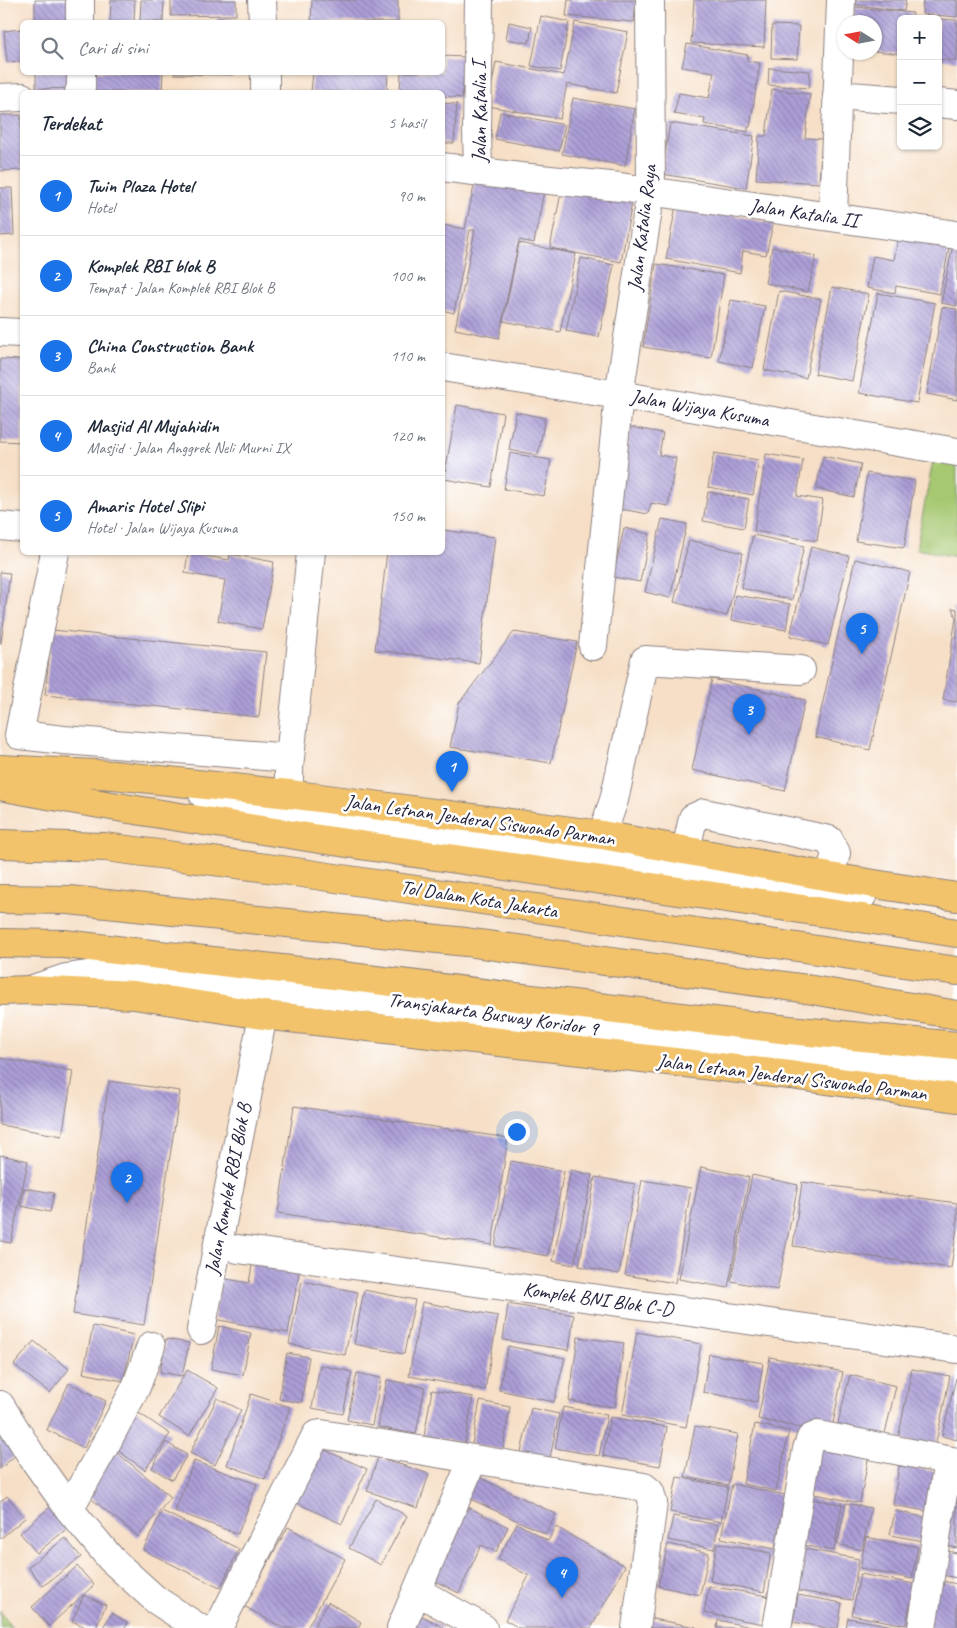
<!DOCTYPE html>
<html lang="id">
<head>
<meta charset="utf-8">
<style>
	:root { --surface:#fff; --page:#f2f2f3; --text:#1f2937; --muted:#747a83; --line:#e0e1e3; --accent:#1a73e8 }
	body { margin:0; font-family:Caveat,sans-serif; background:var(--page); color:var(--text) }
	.controls { position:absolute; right:15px; top:15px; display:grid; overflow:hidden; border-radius:8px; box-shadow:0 1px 4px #0004 }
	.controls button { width:45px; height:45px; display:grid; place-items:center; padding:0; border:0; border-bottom:1px solid var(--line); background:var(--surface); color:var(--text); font:25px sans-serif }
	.compass { position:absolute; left:837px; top:15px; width:45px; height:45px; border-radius:50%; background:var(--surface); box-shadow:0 1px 4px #0004; rotate:281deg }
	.you { position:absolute; left:516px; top:1131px; width:18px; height:18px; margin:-12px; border:4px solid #fff; border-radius:50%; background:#1a73e8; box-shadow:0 0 0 8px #1a73e833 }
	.badge { display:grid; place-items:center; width:32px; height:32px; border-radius:50%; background:var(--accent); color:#fff; font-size:16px; font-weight:700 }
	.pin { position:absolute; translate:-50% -41px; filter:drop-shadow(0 1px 2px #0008) }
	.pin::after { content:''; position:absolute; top:26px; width:18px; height:15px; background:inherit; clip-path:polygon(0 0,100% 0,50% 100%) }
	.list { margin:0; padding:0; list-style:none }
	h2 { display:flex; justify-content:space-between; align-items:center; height:65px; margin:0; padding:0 20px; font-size:21px }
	h2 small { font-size:16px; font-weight:400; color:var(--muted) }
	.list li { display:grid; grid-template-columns:32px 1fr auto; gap:15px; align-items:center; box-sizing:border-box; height:80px; padding:0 20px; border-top:1px solid var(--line) }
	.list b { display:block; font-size:19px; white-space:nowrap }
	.list p { margin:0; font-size:16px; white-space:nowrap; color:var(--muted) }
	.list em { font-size:16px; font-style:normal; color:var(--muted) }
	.icon { flex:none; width:28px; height:28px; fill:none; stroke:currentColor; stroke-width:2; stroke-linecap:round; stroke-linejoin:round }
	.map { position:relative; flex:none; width:957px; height:1628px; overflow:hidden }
	.search { position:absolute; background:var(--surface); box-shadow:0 1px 4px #0004; left:20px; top:20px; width:425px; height:55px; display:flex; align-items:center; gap:12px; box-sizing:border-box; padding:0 18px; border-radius:8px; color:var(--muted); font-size:19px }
	.panel { position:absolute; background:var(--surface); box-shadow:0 1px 4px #0004; left:20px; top:90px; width:425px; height:465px; border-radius:8px }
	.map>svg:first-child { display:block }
	.green { fill:#a6c871; stroke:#647556 }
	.park { fill:url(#park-crowns); stroke:#647556 }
	.building { fill:url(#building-back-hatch) }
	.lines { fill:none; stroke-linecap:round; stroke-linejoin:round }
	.minor-casing { stroke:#8c8080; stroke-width:30 }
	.highway-casing { stroke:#8c8080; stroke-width:30 }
	.minor { stroke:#fff; stroke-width:28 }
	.highway { stroke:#f2c36a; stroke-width:28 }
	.labels { text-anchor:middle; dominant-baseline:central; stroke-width:5; stroke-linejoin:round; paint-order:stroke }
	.street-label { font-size:20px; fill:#22223b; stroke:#fff }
</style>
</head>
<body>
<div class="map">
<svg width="957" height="1628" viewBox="0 0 957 1628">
	<defs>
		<pattern id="park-crowns" width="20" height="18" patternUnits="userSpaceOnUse" patternTransform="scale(1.25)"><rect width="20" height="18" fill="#a6c871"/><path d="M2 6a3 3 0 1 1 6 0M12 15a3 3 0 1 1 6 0" fill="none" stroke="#87a25e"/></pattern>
		<pattern id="building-back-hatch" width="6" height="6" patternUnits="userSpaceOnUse" patternTransform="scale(1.25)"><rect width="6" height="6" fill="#ac9fd7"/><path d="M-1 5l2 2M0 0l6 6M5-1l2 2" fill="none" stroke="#8c81b0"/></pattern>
	</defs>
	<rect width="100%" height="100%" fill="#fff"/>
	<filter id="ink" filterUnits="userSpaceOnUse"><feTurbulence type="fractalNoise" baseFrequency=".02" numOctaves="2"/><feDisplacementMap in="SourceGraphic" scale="10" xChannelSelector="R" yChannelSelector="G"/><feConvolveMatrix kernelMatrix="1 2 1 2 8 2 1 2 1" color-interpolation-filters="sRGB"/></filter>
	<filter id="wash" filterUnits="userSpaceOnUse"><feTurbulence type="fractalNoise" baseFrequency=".0096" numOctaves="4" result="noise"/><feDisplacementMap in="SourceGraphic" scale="20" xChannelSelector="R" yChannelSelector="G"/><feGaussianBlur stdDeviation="1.12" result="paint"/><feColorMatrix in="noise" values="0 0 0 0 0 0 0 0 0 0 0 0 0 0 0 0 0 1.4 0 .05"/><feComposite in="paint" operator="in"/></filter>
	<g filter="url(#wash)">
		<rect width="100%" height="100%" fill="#f6dfc6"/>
		<path class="green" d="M934 455 957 459V557L916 549Z"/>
		<path class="park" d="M0 1611 12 1628H0Z"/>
		<g id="blocks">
			<path class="building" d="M35 0H74V22H35Z
				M111 0H135L134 22H110Z
				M141 0H164L163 22 140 21Z
				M171 0H236V15L171 16Z
				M312 0H398V22H311Z
				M568 0H636L634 22 566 16Z
				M694 0H766L764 47 691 43Z
				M857 0H906L904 11 856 5Z
				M923 0H957V17L922 14Z
				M855 7 913 13 912 19H901V54L874 51V22H853Z
				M541 16 569 22 560 71 531 66Z
				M217 18 233 19V22H217Z
				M938 19 957 20V61L938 59Z
				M509 22 532 27 529 43 506 39Z
				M575 22 628 32 616 93 567 84 560 119 488 106 496 62 564 75Z
				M772 25 799 26 797 59 771 58Z
				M22 29V61L7 62 4 31Z
				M687 44 748 55 747 61 760 63 750 127H748V132L704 124 705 119 674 114 679 93 709 98 714 72 682 67Z
				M442 56 465 57 462 98 442 96V92H400L401 72H442Z
				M769 68 810 71 809 88 768 85Z
				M36 72H74L75 88 36 89Z
				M95 72H163L162 92H94Z
				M174 72H234V75L174 74Z
				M313 72H388L387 92H311Z
				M772 89 810 94 805 138 822 139 819 183 756 179 759 136H766Z
				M573 98 635 109 625 166 562 154Z
				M442 103 457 104 454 143H442Z
				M500 112 565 125 559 151 495 139Z
				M0 115H21L22 170 0 171Z
				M670 123 754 136 746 188 662 174Z
				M477 172 545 186 534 243 519 240 499 338 455 329 475 230H470L454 313 442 310V225L465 229Z
				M563 183 633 197 621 262 550 248Z
				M0 188H12L14 235 0 236Z
				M677 200 749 219 773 224 766 255 743 251 740 273 666 259Z
				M899 233 950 243 940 294 896 286 895 293 867 288 873 256 894 260Z
				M519 243 576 254 560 332 503 321Z
				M953 244 957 245V306L941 303Z
				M772 247 816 256 808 292 765 283Z
				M581 258 614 265 599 337 566 331Z
				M656 264 724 275 711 358 643 347Z
				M832 287 869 294 852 381 815 374Z
				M779 291 821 299 806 378 764 370Z
				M878 293 935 303 917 403 859 393Z
				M731 300 765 306 753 368 719 361Z
				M942 307 957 309V400L927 394Z
				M0 359 22 360V442L0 441Z
				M457 405 503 413 491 487 444 479Z
				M516 412 545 418 538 455 509 450Z
				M630 427 663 433 659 455 676 458 668 506 651 503 648 514 615 508Z
				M510 453 551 460 544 496 504 489Z
				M714 453 759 460 753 495 708 487Z
				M766 454 803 460 797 496 823 500 817 541 754 531Z
				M823 456 861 464 854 497 816 489Z
				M867 473 915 481 904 548 856 541Z
				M708 492 749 499 744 528 703 521Z
				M662 519 687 524 670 598 645 592Z
				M624 528 650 534 640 582 613 577Z
				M442 530 495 537 479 663 375 650 387 552H442Z
				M753 535 804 546 792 600 741 588Z
				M689 540 743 553 727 616 674 602Z
				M811 547 849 556 828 645 790 636Z
				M188 553 229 560 230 554 274 562 262 629 218 621 225 580 185 573Z
				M855 559 910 572 870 750 815 737Z
				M0 572 10 573 1 643H0Z
				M735 595 790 604 786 630 731 620Z
				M952 608 957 609V702L943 700 956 618Z
				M52 630 266 652 259 717 45 695Z
				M514 632 577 642 551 763 450 747 459 703Z
				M712 679 805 700 785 791 692 770Z
				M0 1058 73 1071 62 1136 0 1125Z
				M109 1081 180 1091 144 1325 73 1314Z
				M294 1106 508 1138 492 1245 278 1213Z
				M0 1155 28 1161 11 1243 0 1241Z
				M511 1161 564 1171 548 1256 495 1246Z
				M701 1167 749 1177 728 1288 679 1279Z
				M571 1170 592 1175 574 1265 553 1261Z
				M752 1175 798 1185 777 1290 731 1281Z
				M595 1177 635 1184 619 1274 579 1266Z
				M642 1180 691 1188 675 1283 625 1275Z
				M802 1182 957 1203V1227L951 1268 793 1246Z
				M24 1188 54 1193 50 1212 21 1206Z
				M254 1254 301 1262 288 1333 214 1319 221 1278 249 1283Z
				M302 1281 358 1292 345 1355 289 1344Z
				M364 1290 415 1300 404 1354 354 1344Z
				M422 1302 498 1316 485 1390 409 1376Z
				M508 1304 574 1315 569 1350 503 1340Z
				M93 1326 134 1335 123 1381 83 1373Z
				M219 1326 251 1333 243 1375 211 1369Z
				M637 1332 701 1344 686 1427 622 1415Z
				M578 1337 624 1343 615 1407 569 1401Z
				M166 1339 189 1343 182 1376 160 1372Z
				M34 1341 69 1369 50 1393 14 1365Z
				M508 1346 565 1358 554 1402 499 1390Z
				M287 1353 309 1357 301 1403 279 1399Z
				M709 1354 763 1363 757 1402 703 1392Z
				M770 1357 843 1372 831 1434 758 1419Z
				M320 1365 352 1372 343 1414 312 1408Z
				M912 1369 950 1376 935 1447 898 1439Z
				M187 1370 218 1388 189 1436 159 1417Z
				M357 1373 381 1378 372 1425 347 1420Z
				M850 1375 896 1386 884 1438 837 1427Z
				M956 1378H957V1440L942 1436Z
				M387 1380 425 1387 416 1434 378 1427Z
				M69 1383 106 1401 84 1448 47 1430Z
				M432 1390 473 1397 465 1443 424 1436Z
				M251 1394 290 1407 265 1479 227 1465Z
				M217 1398 241 1410 215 1465 190 1453Z
				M480 1401 510 1407 503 1450 472 1444Z
				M563 1407 607 1415 599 1456 555 1448Z
				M531 1408 559 1414 550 1458 521 1452Z
				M133 1409 170 1434 145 1470 109 1444Z
				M610 1417 667 1427 660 1466 603 1456Z
				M755 1424 789 1431 776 1491 743 1484Z
				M695 1426 738 1434 728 1485 685 1477Z
				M0 1431 18 1453 0 1469Z
				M815 1438 870 1449 860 1503 804 1492Z
				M166 1442 187 1455 172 1480 152 1468Z
				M320 1448 367 1469 342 1524 295 1502Z
				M115 1451 171 1497 138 1537 82 1491Z
				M378 1457 429 1474 418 1508 367 1491Z
				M194 1461 257 1484 238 1534 175 1511Z
				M899 1466 938 1472 931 1512 893 1505Z
				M957 1466V1548L938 1544Z
				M476 1476 556 1514 546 1534 466 1497Z
				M677 1477 728 1487 721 1522 670 1512Z
				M732 1484 785 1495 775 1549 721 1538Z
				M7 1496 25 1518 0 1539V1502Z
				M804 1498 842 1504 834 1551 796 1544Z
				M376 1499 407 1516 381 1565 349 1548Z
				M846 1503 871 1508 862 1550 837 1544Z
				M462 1504 508 1527 496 1552 481 1545 459 1593 427 1577Z
				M51 1506 69 1527 37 1553 20 1533Z
				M162 1511 239 1549 220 1588 143 1550Z
				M895 1511 928 1518 924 1541 890 1535Z
				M673 1516 718 1525 714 1549 668 1540Z
				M517 1523 548 1541 556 1527 625 1566 591 1628H519L505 1620 529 1576 498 1559Z
				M288 1527 345 1559 307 1628H283L244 1606Z
				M866 1537 918 1547 912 1579 860 1568Z
				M65 1538 81 1557 43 1586 28 1567Z
				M717 1543 771 1553 764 1592 710 1581Z
				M668 1544 709 1553 700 1595 658 1586Z
				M795 1547 859 1559 852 1600 787 1589Z
				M937 1549 957 1553V1578L932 1573Z
				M77 1566 94 1585 49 1626 32 1607Z
				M860 1574 914 1584 906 1625 852 1615Z
				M933 1579 957 1584V1628H924Z
				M709 1586 768 1596 764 1624 704 1613Z
				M84 1595 106 1605 96 1628H88L72 1621Z
				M798 1595 842 1603 838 1628H827L793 1622Z
				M328 1602 361 1622 358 1628H313Z
				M112 1613 128 1623 125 1628 103 1627Z
				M419 1614 444 1628H412Z
				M642 1617 696 1627V1628H640Z
				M848 1618 899 1627V1628H846Z
				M718 1620 751 1627V1628H717Z"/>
		</g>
	</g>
	<g filter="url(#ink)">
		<use href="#blocks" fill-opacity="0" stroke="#8c8080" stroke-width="1"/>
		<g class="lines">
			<defs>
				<path id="minor" d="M80 0V22
					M262 0 263 22
					M265 72V92
					M79 92 81 88V72
					M837 95 901 100
					M0 98 22 97
					M938 103 957 105
					M442 167 520 177 620 187 957 235
					M478 171 477 131 479 0
					M833 216 841 0
					M0 332 22 333
					M442 367 619 395 957 452
					M0 526 22 528
					M55 552 19 735 64 740 290 758
					M593 646 619 395 651 191 650 0
					M203 794 281 811 630 861 862 896
					M289 794V768L311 552
					M602 835 614 800 645 660 801 670
					M686 850 693 818 704 813 829 840 836 853 830 877
					M30 990 66 978 116 971 380 1000 957 1074
					M238 1249 957 1349
					M201 1330 263 1015
					M0 1405 33 1458 69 1509 111 1559 156 1600 199 1628
					M69 1509 108 1440 136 1387 151 1346
					M417 1591 483 1628
					M218 1628 316 1435 321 1434 644 1487 650 1492 653 1503 636 1628
					M401 1628 473 1459
					M777 1628 807 1449 811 1438 818 1435 957 1462
					M922 1628 948 1461"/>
				<path id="highway" d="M0 769 114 775 289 794 602 835 830 877 957 897
					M0 786C102 806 205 821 307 837 524 870 741 898 957 933
					M0 844 105 847 282 870 957 971
					M0 899 69 900 466 942 801 988 957 1015
					M0 943 64 944 326 974 789 1030 957 1046
					M0 991 29 990 134 995 263 1015 790 1075 957 1098"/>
			</defs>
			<use href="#minor" class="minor-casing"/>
			<use href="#highway" class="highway-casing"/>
			<use href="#minor" class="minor"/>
			<use href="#highway" class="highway"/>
		</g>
	</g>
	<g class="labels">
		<g class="street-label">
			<text transform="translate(479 112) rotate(-90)">Jalan Katalia I</text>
			<text transform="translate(804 213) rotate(8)">Jalan Katalia II</text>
			<text transform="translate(642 228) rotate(-83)">Jalan Katalia Raya</text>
			<text transform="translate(700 408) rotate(10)">Jalan Wijaya Kusuma</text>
			<text transform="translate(480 820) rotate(8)">Jalan Letnan Jenderal Siswondo Parman</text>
			<text transform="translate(479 899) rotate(9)">Tol Dalam Kota Jakarta</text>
			<text transform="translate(493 1014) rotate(8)">Transjakarta Busway Koridor 9</text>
			<text transform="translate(792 1077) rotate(7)">Jalan Letnan Jenderal Siswondo Parman</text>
			<text transform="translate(228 1189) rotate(-79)">Jalan Komplek RBI Blok B</text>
			<text transform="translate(598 1299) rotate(8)">Komplek BNI Blok C-D</text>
		</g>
	</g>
</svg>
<div class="controls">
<button>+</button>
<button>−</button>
<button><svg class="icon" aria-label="layers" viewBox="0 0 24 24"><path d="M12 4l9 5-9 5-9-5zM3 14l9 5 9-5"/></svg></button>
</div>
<svg class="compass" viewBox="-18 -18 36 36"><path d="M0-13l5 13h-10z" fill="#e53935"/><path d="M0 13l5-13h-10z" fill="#747a83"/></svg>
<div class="you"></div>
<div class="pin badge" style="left:452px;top:792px">1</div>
<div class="pin badge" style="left:127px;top:1203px">2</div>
<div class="pin badge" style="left:749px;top:735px">3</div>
<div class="pin badge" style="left:562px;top:1598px">4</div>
<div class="pin badge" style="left:862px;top:654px">5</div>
<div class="search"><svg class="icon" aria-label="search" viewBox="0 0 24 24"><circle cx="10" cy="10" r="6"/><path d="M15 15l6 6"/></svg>Cari di sini</div>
<section class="panel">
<h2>Terdekat<small>5 hasil</small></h2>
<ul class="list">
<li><span class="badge">1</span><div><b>Twin Plaza Hotel</b><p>Hotel</p></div><em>90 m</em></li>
<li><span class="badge">2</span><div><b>Komplek RBI blok B</b><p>Tempat · Jalan Komplek RBI Blok B</p></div><em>100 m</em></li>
<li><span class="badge">3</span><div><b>China Construction Bank</b><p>Bank</p></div><em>110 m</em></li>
<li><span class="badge">4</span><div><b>Masjid Al Mujahidin</b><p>Masjid · Jalan Anggrek Neli Murni IX</p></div><em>120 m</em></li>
<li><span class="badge">5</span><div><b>Amaris Hotel Slipi</b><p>Hotel · Jalan Wijaya Kusuma</p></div><em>150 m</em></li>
</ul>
</section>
</div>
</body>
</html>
